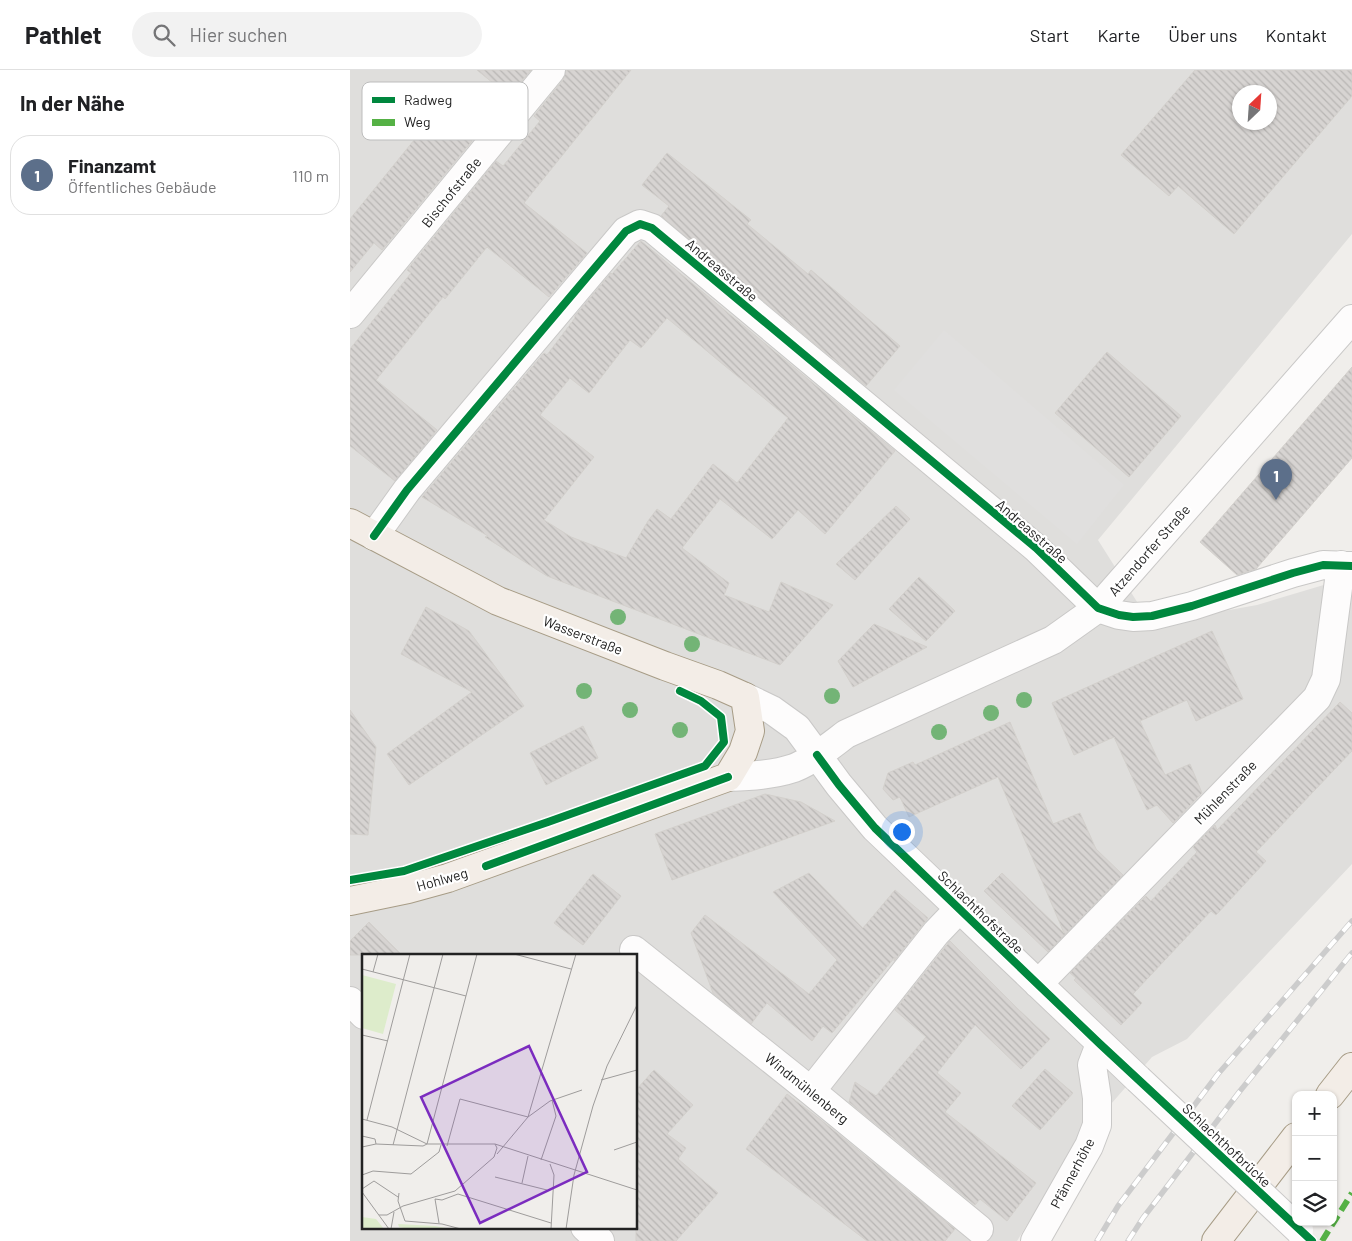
<!DOCTYPE html>
<html lang="de">
<head>
<meta charset="utf-8">
<style>
	:root { --surface:#fff; --page:#f2f2f2; --text:#202124; --muted:#757577; --line:#e0e0e0; --accent:#b45309 }
	body { margin:0; font-family:Barlow,sans-serif; background:var(--page); color:var(--text) }
	.controls { position:absolute; right:15px; bottom:15px; display:grid; overflow:hidden; border-radius:10px; box-shadow:0 1px 4px #0004 }
	.controls button { width:45px; height:45px; display:grid; place-items:center; padding:0; border:0; border-bottom:1px solid var(--line); background:var(--surface); color:var(--text); font:25px sans-serif }
	.compass { position:absolute; left:882px; top:15px; width:45px; height:45px; border-radius:50%; background:var(--surface); box-shadow:0 1px 4px #0004; rotate:25deg }
	.you { position:absolute; left:551px; top:761px; width:18px; height:18px; margin:-12px; border:4px solid #fff; border-radius:50%; background:#1a73e8; box-shadow:0 0 0 8px #1a73e833 }
	.badge { display:grid; place-items:center; width:32px; height:32px; border-radius:50%; background:var(--accent); color:#fff; font-size:16px; font-weight:700 }
	.pin { position:absolute; translate:-50% -41px; filter:drop-shadow(0 1px 2px #0008) }
	.pin::after { content:''; position:absolute; top:26px; width:18px; height:15px; background:inherit; clip-path:polygon(0 0,100% 0,50% 100%) }
	.list { margin:0; padding:0; list-style:none }
	h2 { display:flex; justify-content:space-between; align-items:center; height:65px; margin:0; padding:0 20px; font-size:21px }
	h2 small { font-size:16px; font-weight:400; color:var(--muted) }
	.list li { display:grid; grid-template-columns:32px 1fr auto; gap:15px; align-items:center; box-sizing:border-box; height:80px; margin:0 10px 10px; padding:0 10px; border:1px solid var(--line); border-radius:20px }
	.list b { display:block; font-size:19px; white-space:nowrap }
	.list p { margin:0; font-size:16px; white-space:nowrap; color:var(--muted) }
	.list em { font-size:16px; font-style:normal; color:var(--muted) }
	.icon { flex:none; width:28px; height:28px; fill:none; stroke:currentColor; stroke-width:2; stroke-linecap:round; stroke-linejoin:round }
	.map { position:relative; flex:none; width:1002px; height:1171px; overflow:hidden }
	header { display:flex; align-items:center; gap:30px; box-sizing:border-box; height:70px; padding:0 25px; background:var(--surface); border-bottom:1px solid var(--line) }
	header strong { font-size:24px }
	nav { display:flex; gap:28px; margin-inline-start:auto; font-size:18px }
	.search { width:350px; height:45px; background:var(--page); display:flex; align-items:center; gap:12px; box-sizing:border-box; padding:0 18px; border-radius:28px; color:var(--muted); font-size:19px }
	main { display:flex }
	aside { flex:1; background:var(--surface) }
	.map>svg:first-child { display:block }
	.residential { fill:#dfdedc; fill-rule:evenodd }
	.parking { fill:#e0dfde }
	.building { fill:url(#building-back-hatch); stroke:#d3d0cc; fill-rule:evenodd }
	.lines { fill:none; stroke-linecap:round; stroke-linejoin:round }
	.minor-casing { stroke:#c9c8c7; stroke-width:30 }
	.major-casing { stroke:#a79c86; stroke-width:30 }
	.minor { stroke:#fdfcfc; stroke-width:28 }
	.major { stroke:#f3ede7; stroke-width:28 }
	.rail-casing { stroke:#ccc; stroke-width:5.5 }
	.rail { stroke:#fff; stroke-width:4; stroke-dasharray:11; stroke-linecap:butt }
	.minor-bridge-casing { stroke:#c9c8c7; stroke-width:30; stroke-linecap:butt }
	.minor-bridge { stroke:#fdfcfc; stroke-width:28 }
	.quiet { stroke:#55b145; stroke-width:6; stroke-dasharray:12 6; stroke-linecap:butt }
	.cycleway-casing { stroke:#fff; stroke-width:11 }
	.cycleway { stroke:#00873e; stroke-width:8 }
	.tree { fill:#73b476 }
	.labels { text-anchor:middle; dominant-baseline:central; stroke-width:4.5; stroke-linejoin:round; paint-order:stroke }
	.street-label { font-size:14px; fill:#222; stroke:#fff }
	.inset-road { fill:none; stroke:#9e9c9b; stroke-width:1 }
	.view { fill:#7b2cbf; fill-opacity:0.15; stroke:#7b2cbf; stroke-width:2.5 }
	.inset-edge { fill:none; stroke:#222; stroke-width:2.5 }
	.key { fill:#fff; stroke:#bdbdbd; stroke-width:1 }
	.key-label { font-size:14px; fill:#222 }
</style>
</head>
<body>
<header>
<strong>Pathlet</strong>
<div class="search"><svg class="icon" aria-label="search" viewBox="0 0 24 24"><circle cx="10" cy="10" r="6"/><path d="M15 15l6 6"/></svg>Hier suchen</div>
<nav><a>Start</a><a>Karte</a><a>Über uns</a><a>Kontakt</a></nav>
</header>
<main>
<aside>
<h2>In der Nähe<small></small></h2>
<ul class="list">
<li><span class="badge" style="background:#5c6f8a">1</span><div><b>Finanzamt</b><p>Öffentliches Gebäude</p></div><em>110 m</em></li>
</ul>
</aside>
<div class="map">
<svg width="1002" height="1171" viewBox="0 0 1002 1171">
	<defs>
		<pattern id="building-back-hatch" width="6" height="6" patternUnits="userSpaceOnUse" patternTransform="scale(1.25)"><rect width="6" height="6" fill="#d7d4d2"/><path d="M-1 5l2 2M0 0l6 6M5-1l2 2" fill="none" stroke="#b8b6b4"/></pattern>
	</defs>
	<rect width="100%" height="100%" fill="#f0eeeb"/>
	<path class="residential" d="M0 0H1002V164L748 470 801 554 907 535 977 514 1002 513V794L837 969 802 987 727 1073 667 1171H0ZM889 22H919V52H889ZM14 885H286V1157H14Z"/>
	<path class="parking" d="M594 260 774 415 727 474 544 320Z"/>
	<path class="building" d="M127 0H181L159 26Z
		M216 0H281L174 133 237 183 199 227 137 177 95 229 93 227 26 310 87 360 45 411 0 376V279L61 203 57 200 146 91 153 96 190 51 184 46 213 10Z
		M845 0H1002V26L884 164 828 116 819 126 771 85ZM890 22H920V52H890Z
		M86 43 122 71 32 180 24 173 0 202V149Z
		M317 83 401 150 397 154 458 204 461 200 550 276 516 316 311 146 319 136 292 115Z
		M291 171 545 381 475 464 448 440 422 469 370 429 332 478 379 513 374 525 419 542 431 512 483 535 430 595 197 506 135 467 138 466 72 427 194 283 197 285 225 248 224 247 261 203 262 204ZM317 248 438 348 387 413 363 394 321 449 307 439 298 451 276 488 221 467 194 450 244 387 190 345 220 308 239 323 280 270 291 278Z
		M757 282 831 346 779 407 705 343Z
		M1002 297V388L906 499 887 505 850 472Z
		M546 436 560 449 505 510 486 494Z
		M569 507 605 541 576 571 539 539Z
		M76 537 119 561 174 636 59 715 37 684 122 622 51 584Z
		M524 554 577 577 503 617 488 591Z
		M862 561 893 629 846 651 837 630 790 651 815 705 840 694 852 723 823 753 807 735 797 740 764 667 724 685 702 633Z
		M990 632 1002 643V681L906 782 916 791 866 845 861 841 783 924 792 933 771 955 724 910 726 908 720 903 796 826 801 831 847 782 843 777 865 755 867 760Z
		M0 640 26 677 18 765 0 764Z
		M660 652 703 754 730 743 746 779 773 805 698 882 634 821 652 803 714 863 648 707 559 747 550 727 543 730 533 719 538 703 563 692 565 695Z
		M233 656 248 688 196 715 180 683Z
		M415 724 451 732 485 751 322 810 305 764Z
		M459 803 513 858 545 820 578 848 544 891 545 887 482 963 473 956 462 971 417 933 401 954 363 923 341 863 355 845 459 924 487 890 423 822Z
		M243 804 271 826 233 875 204 853Z
		M19 852 52 885H0V871Z
		M600 871 668 939 700 969 671 999 625 955 587 1003 611 1023 595 1042 686 1113 657 1151 630 1129 625 1135 499 1032 505 1012 526 1026 576 967 545 940Z
		M695 999 723 1023 690 1060 662 1036Z
		M304 1000 343 1035 317 1064 336 1078 328 1089 368 1123 326 1171H286V1020Z
		M437 1024 471 1050 605 1159 595 1171H517L396 1079Z"/>
	<g class="lines">
		<defs>
			<path id="minor" d="M0 244 201 0
				M24 466 57 420 276 161 290 154 302 158 686 478 748 538 769 545 783 547 802 546 842 536 943 503 973 495 1002 496
				M395 627 422 640 447 658 489 715 525 758 788 1009
				M378 707C400 706 423 705 444 698 462 691 480 676 496 664L703 570 748 538 1002 249
				M284 880 461 1021 629 1159
				M688 914 967 628 976 609 991 495
				M0 931 14 945
				M461 1021 586 863 609 839
				M235 1157 250 1171
				M685 1171 739 1076 747 1055V1028L742 995 750 974"/>
			<path id="major" d="M0 453 148 531 315 596 368 615 395 627 400 661 393 682 378 707 98 808 58 819 0 831
				M980 1025 1002 997
				M866 1171 946 1067"/>
		</defs>
		<use href="#minor" class="minor-casing"/>
		<use href="#major" class="major-casing"/>
		<use href="#minor" class="minor"/>
		<use href="#major" class="major"/>
		<defs>
			<path id="rail" d="M747 1171 768 1136 868 1004 1002 851
				M778 1171 793 1148 890 1021 1002 883"/>
		</defs>
		<use href="#rail" class="rail-casing"/>
		<use href="#rail" class="rail"/>
		<defs>
			<path id="minor-bridge" d="M788 1009 949 1160"/>
		</defs>
		<use href="#minor-bridge" class="minor-bridge-casing"/>
		<use href="#minor-bridge" class="minor-bridge"/>
		<path class="quiet" d="M972 1171 1002 1123"/>
		<defs>
			<path id="cycleway" d="M24 466 57 420 276 161 290 154 302 158 686 478 748 538 769 545 783 547 802 546 842 536 943 503 973 495 1002 496
				M467 685 489 715 525 758 750 974 962 1171
				M136 796 378 707
				M0 810 54 801 198 752 355 696 374 672 371 647 351 631 330 621"/>
		</defs>
		<use href="#cycleway" class="cycleway-casing"/>
		<use href="#cycleway" class="cycleway"/>
	</g>
	<g class="tree">
		<circle cx="268" cy="547" r="8"/>
		<circle cx="342" cy="574" r="8"/>
		<circle cx="234" cy="621" r="8"/>
		<circle cx="482" cy="626" r="8"/>
		<circle cx="674" cy="630" r="8"/>
		<circle cx="280" cy="640" r="8"/>
		<circle cx="641" cy="643" r="8"/>
		<circle cx="330" cy="660" r="8"/>
		<circle cx="589" cy="662" r="8"/>
	</g>
	<g class="labels">
		<g class="street-label">
			<text transform="translate(101 122) rotate(-51)">Bischofstraße</text>
			<text transform="translate(372 200) rotate(40)">Andreasstraße</text>
			<text transform="translate(682 461) rotate(41)">Andreasstraße</text>
			<text transform="translate(799 480) rotate(-49)">Atzendorfer Straße</text>
			<text transform="translate(233 565) rotate(21)">Wasserstraße</text>
			<text transform="translate(875 722) rotate(-46)">Mühlenstraße</text>
			<text transform="translate(92 809) rotate(-16)">Hohlweg</text>
			<text transform="translate(631 842) rotate(44)">Schlachthofstraße</text>
			<text transform="translate(457 1018) rotate(39)">Windmühlenberg</text>
			<text transform="translate(877 1075) rotate(43)">Schlachthofbrücke</text>
			<text transform="translate(722 1103) rotate(-62)">Pfännerhöhe</text>
		</g>
	</g>
	<g transform="translate(12 884)">
		<rect width="275" height="275" fill="#f0eeeb"/>
		<path d="M0 21 34 30 21 80 0 74ZM0 263 14 265 22 275H0ZM36 270 73 272 89 275H47L37 273Z" fill="#ddeccb"/>
		<path class="inset-road" d="M152 0 209 15M0 15 104 42M11 18 16 0M0 81 26 87M239 126 275 116M0 165 30 173 65 190H133L135 194 132 203 93 237 41 252 25 261H17M5 166 48 0M0 182 13 185 14 190M133 190 275 236M31 191 81 0M85 192 98 145 166 163 188 147 220 136M0 193 14 190 61 192 65 190 115 0M252 196 275 188M135 200 166 163 214 0M179 206 194 162 190 146M188 210 192 221 189 275M0 221 11 217 49 220 77 198 79 191M133 223 185 236M160 229 166 202M0 235 12 227 36 243M0 238 27 275M37 239 36 247 43 267 80 270 99 275M77 269 73 245 80 246 96 240 189 269M29 275 32 258M204 275 212 221 231 152 245 112 275 51"/>
		<path class="view" d="M167 92 225 218 118 269 59 143Z"/>
		<rect width="275" height="275" class="inset-edge"/>
	</g>
	<rect x="12" y="12" width="166" height="58" rx="8" class="key"/>
	<rect x="22" y="27" width="23" height="6" fill="#00873e"/>
	<rect x="22" y="49" width="23" height="7" fill="#55b145"/>
	<g class="key-label">
		<text x="54" y="35">Radweg</text>
		<text x="54" y="57">Weg</text>
	</g>
</svg>
<div class="controls">
<button>+</button>
<button>−</button>
<button><svg class="icon" aria-label="layers" viewBox="0 0 24 24"><path d="M12 4l9 5-9 5-9-5zM3 14l9 5 9-5"/></svg></button>
</div>
<svg class="compass" viewBox="-18 -18 36 36"><path d="M0-13l5 13h-10z" fill="#e53935"/><path d="M0 13l5-13h-10z" fill="#757577"/></svg>
<div class="you"></div>
<div class="pin badge" style="left:926px;top:430px;background:#5c6f8a">1</div>
</div>
</main>
</body>
</html>
